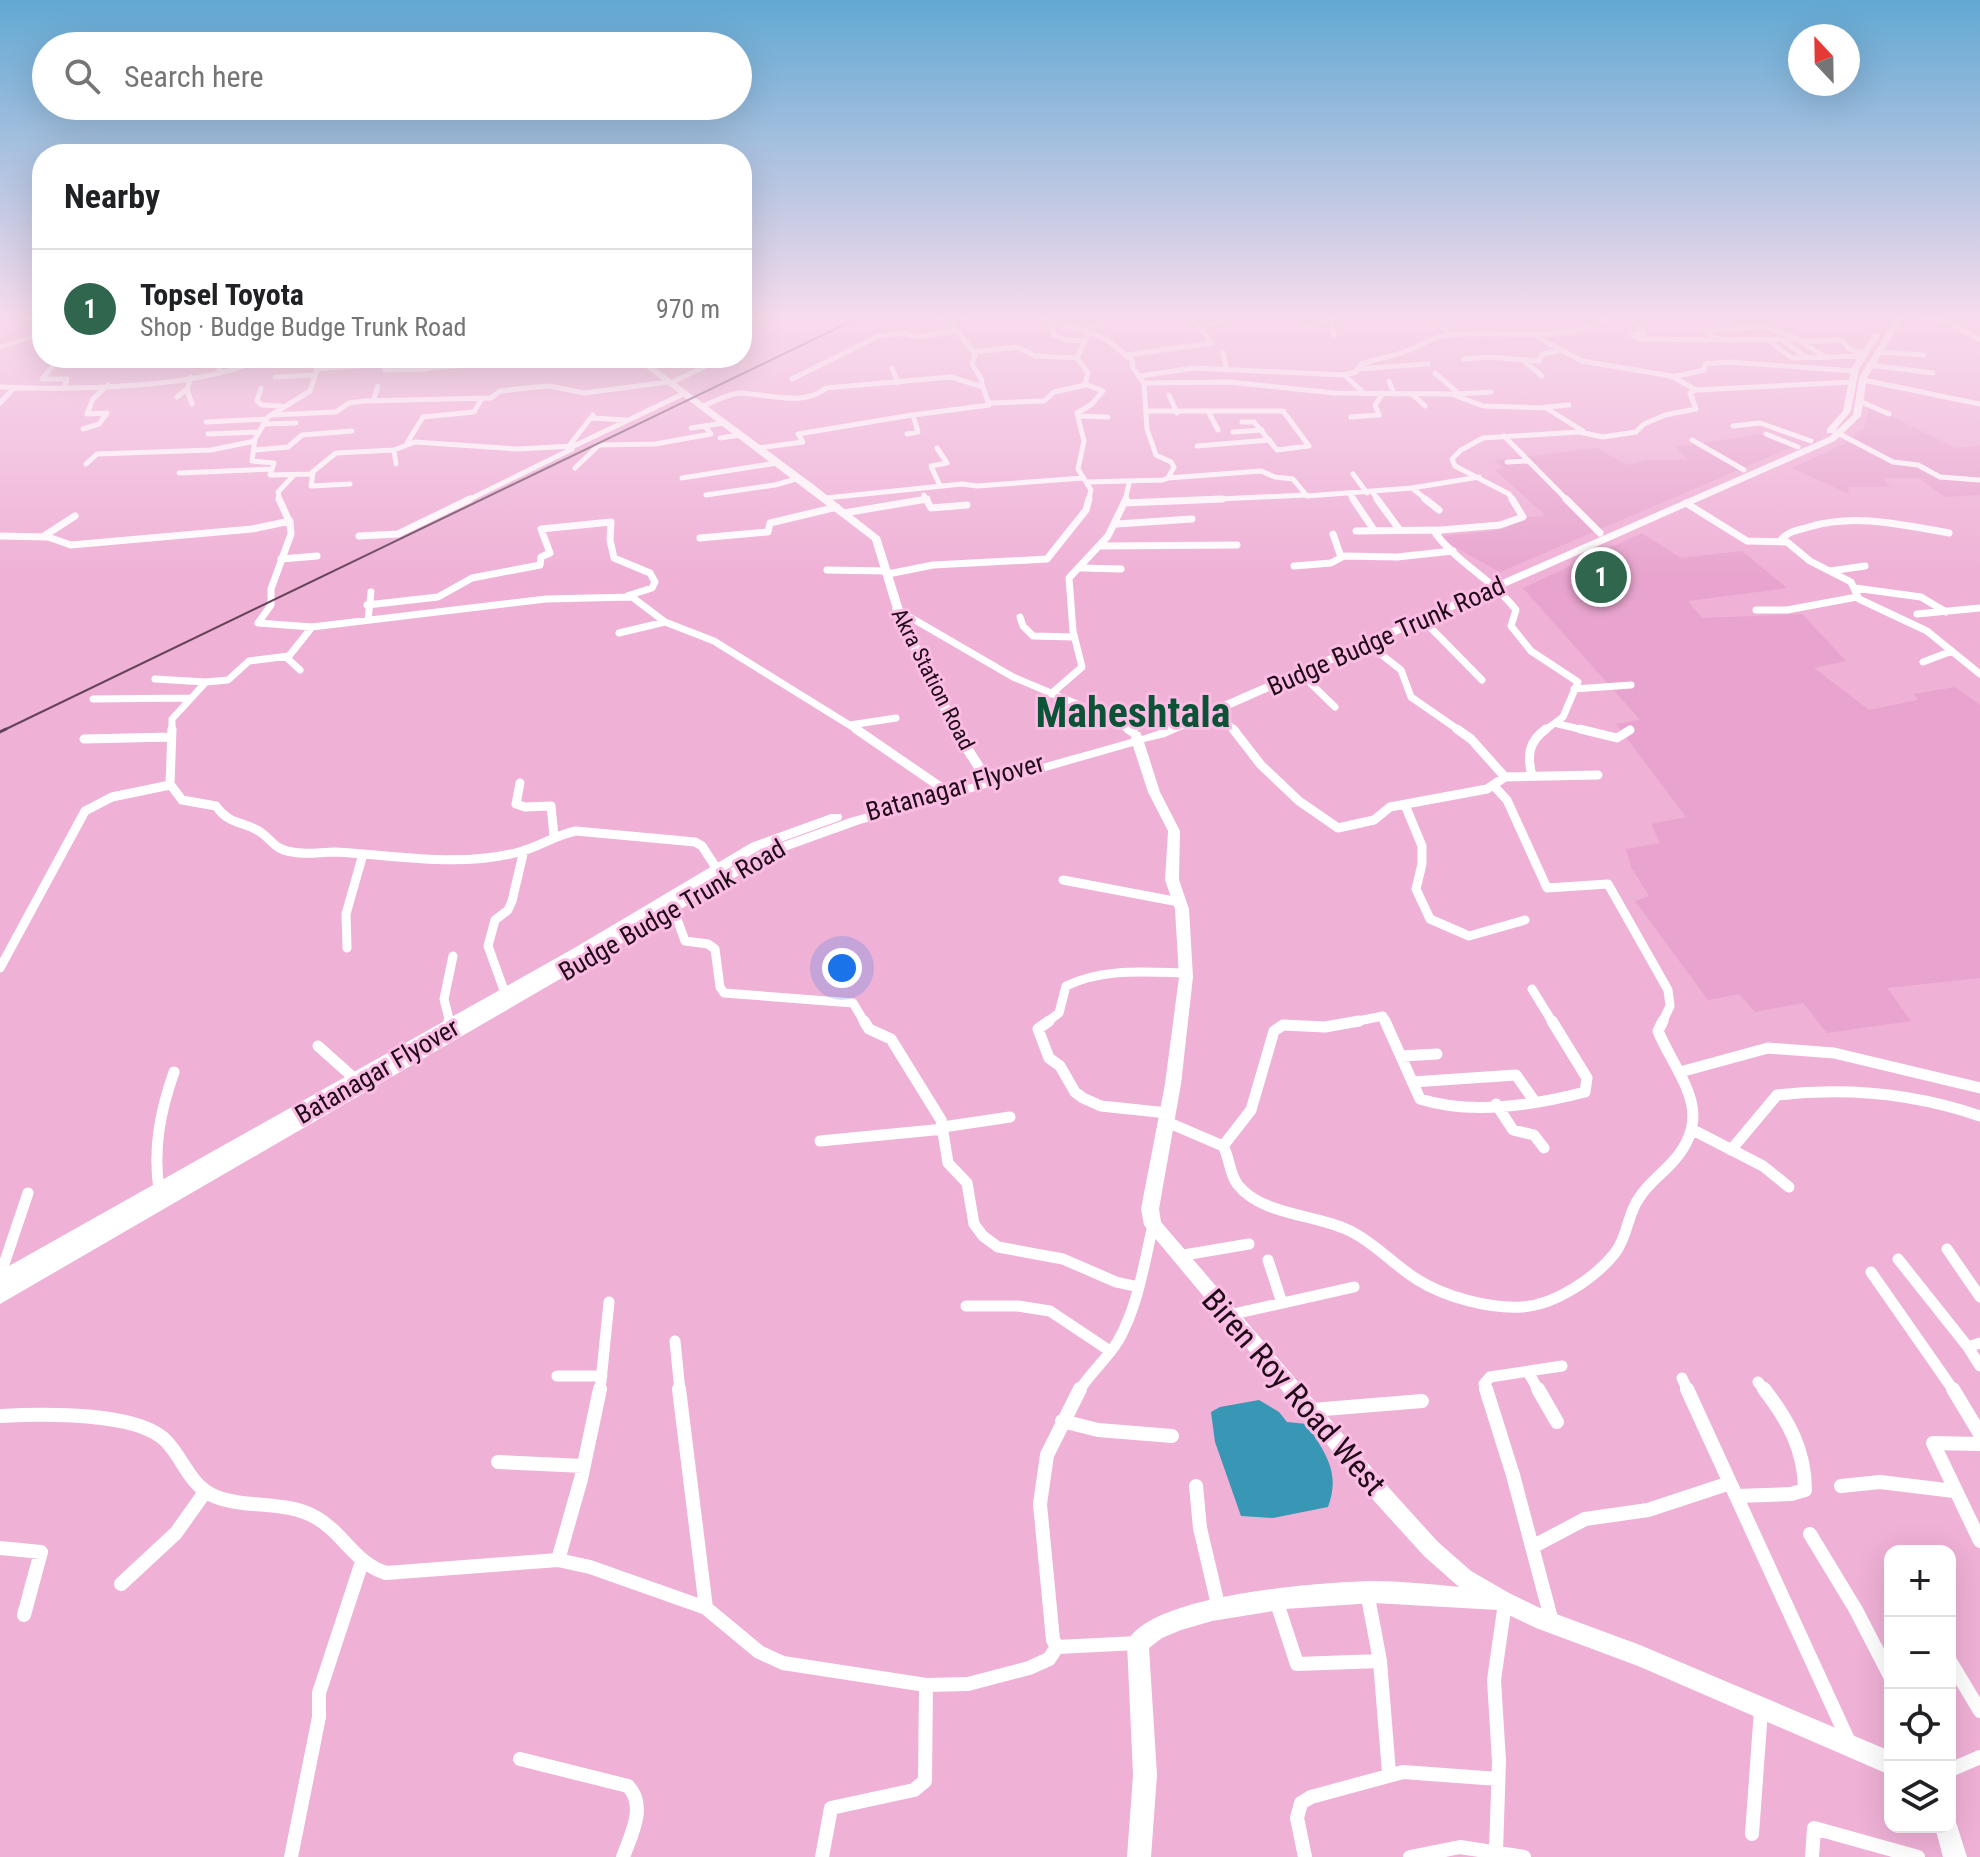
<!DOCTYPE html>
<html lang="en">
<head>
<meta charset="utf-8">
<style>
	:root { --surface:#fff; --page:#f2f2f2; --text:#202124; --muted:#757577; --line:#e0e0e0; --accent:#2f664d }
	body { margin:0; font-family:"Roboto Condensed",sans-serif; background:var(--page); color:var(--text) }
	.controls { position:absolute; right:24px; bottom:24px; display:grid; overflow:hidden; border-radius:16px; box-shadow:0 8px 32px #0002 }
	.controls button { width:72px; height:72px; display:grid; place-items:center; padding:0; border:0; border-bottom:2px solid var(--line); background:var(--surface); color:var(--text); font:40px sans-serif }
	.compass { position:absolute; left:1788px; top:24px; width:72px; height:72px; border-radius:50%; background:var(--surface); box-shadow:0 8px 32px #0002; rotate:338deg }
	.you { position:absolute; left:842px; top:968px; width:28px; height:28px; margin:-20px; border:6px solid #fff; border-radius:50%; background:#1a73e8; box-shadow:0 0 0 12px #1a73e833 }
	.badge { display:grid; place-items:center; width:52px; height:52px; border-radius:50%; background:var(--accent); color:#fff; font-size:26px; font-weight:700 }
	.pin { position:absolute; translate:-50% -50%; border:4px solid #fff; box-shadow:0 2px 8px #0006 }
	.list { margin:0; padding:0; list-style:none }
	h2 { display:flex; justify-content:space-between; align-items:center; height:104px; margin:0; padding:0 32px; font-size:34px }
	h2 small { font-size:26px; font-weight:400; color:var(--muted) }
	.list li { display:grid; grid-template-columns:52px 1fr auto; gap:24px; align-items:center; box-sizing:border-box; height:120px; padding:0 32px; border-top:2px solid var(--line) }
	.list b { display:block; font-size:30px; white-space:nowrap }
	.list p { margin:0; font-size:26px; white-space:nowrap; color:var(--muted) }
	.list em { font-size:26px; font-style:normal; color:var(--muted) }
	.icon { flex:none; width:44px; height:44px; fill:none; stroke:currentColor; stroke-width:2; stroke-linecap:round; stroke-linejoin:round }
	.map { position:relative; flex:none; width:1980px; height:1857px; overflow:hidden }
	.search { position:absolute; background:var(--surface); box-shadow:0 8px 32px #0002; left:32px; top:32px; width:720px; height:88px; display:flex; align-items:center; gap:20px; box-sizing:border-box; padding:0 28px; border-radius:44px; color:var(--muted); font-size:30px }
	.panel { position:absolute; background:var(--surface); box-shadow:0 8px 32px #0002; left:32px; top:144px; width:720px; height:224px; border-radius:32px }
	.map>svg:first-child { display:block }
	.built { fill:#e8a4ce }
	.water { fill:#3797b4 }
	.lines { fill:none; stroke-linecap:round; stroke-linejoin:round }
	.street-far4 { stroke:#fff; stroke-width:5 }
	.street-far3 { stroke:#fff; stroke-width:7 }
	.street-far2 { stroke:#fff; stroke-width:9 }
	.street-far1 { stroke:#fff; stroke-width:11 }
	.street { stroke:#fff; stroke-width:14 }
	.secondary { fill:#fff; fill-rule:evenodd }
	.rail-far1 { stroke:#644257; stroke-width:2 }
	.rail { stroke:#644257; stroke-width:3 }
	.labels { text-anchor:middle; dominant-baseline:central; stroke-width:6; stroke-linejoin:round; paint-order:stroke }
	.far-street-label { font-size:22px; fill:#1f0a18; stroke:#fcbde4 }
	.street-label { font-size:26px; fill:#1f0a18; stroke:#fcbde4 }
	.near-street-label { font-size:32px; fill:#1f0a18; stroke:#fcbde4 }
	.town-label { font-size:42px; font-weight:bold; fill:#0b5237; stroke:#fcbde4 }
</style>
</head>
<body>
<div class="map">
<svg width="1980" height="1857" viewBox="0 0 1980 1857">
	<rect width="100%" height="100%" fill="#efb1d6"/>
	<path class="built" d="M1870 406 1956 448 1980 445V495L1945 497 1918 478H1883L1890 487H1848L1849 494 1792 468 1844 444 1864 428Z
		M1771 433 1797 445 1500 572 1453 546 1441 536 1493 531 1507 528 1514 518 1546 516 1495 470 1504 468 1494 460 1597 448 1627 465 1646 460H1689L1675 447Z
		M1642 533 1681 558 1742 551 1787 588 1688 601 1702 618 1802 614 1846 661 1814 668 1869 710 1918 700 1914 694 1955 687 1980 705V978L1887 988 1911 1021 1827 1033 1803 1003 1755 1012 1739 994 1708 1000 1635 901 1649 896 1631 867 1626 849 1660 843 1651 824 1686 817 1616 724 1640 720 1523 588Z"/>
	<path class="water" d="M1259 1400 1279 1412 1287 1422 1307 1424C1325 1454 1341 1471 1328 1507L1273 1518 1241 1516 1215 1442 1211 1412 1220 1407Z"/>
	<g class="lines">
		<path class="street-far4" d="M939 318 951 323 975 354 972 364 982 380 981 386
			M1041 318 1089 332 1077 358 1088 373 1085 384 1103 391 1092 404 1077 413 1084 441 1078 469 1091 490 1088 501
			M1433 318 1448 333
			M1632 318 1644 334 1633 335 1640 339 1716 340
			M1918 318 1948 321 1980 340
			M1331 321 1334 335
			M950 322 970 318
			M1051 322 1054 335 1066 340 1084 341
			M1198 324 1221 323 1219 318
			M1307 327 1335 318
			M1084 330 1103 324
			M1706 330 1712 337 1723 340 1797 339 1827 358
			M1706 330 1765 327 1796 338
			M1539 338 1582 361 1671 376 1696 390
			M1768 340 1792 358 1862 356
			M1782 340 1807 358
			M1801 342 1842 340 1849 349 1861 352
			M974 352 1017 347 1035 356 1077 358
			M1223 352 1226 367
			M1877 352 1924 355
			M1126 355 1212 343 1192 318
			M321 358 310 391 268 417 255 439 252 461 274 463 270 475 310 474 336 453 394 450 415 442 517 449 574 446 683 394
			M1464 359 1488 357 1539 361 1542 354 1558 351
			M1524 361 1542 376
			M1869 365 1933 373
			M52 367 42 379H67L65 386
			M429 368 484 364
			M892 368 898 383
			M316 369 369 365
			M1357 369 1428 364
			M384 370 427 369 430 358
			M219 373 220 358
			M1435 373 1459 394
			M1344 375 1364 393
			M1140 376 1194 368 1344 375 1356 372 1361 364C1377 359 1394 356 1409 350 1422 346 1429 338 1443 336 1502 327 1552 347 1609 318
			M275 377 314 375
			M1672 377 1704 370 1705 364 1729 362 1854 371
			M792 379 879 336 904 333 916 337 955 331
			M1863 380 1980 404
			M1389 381 1394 394
			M670 383 723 358
			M1144 383 1229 382 1334 393 1451 394 1483 406 1546 408 1583 431
			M0 387C67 390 204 389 262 358
			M261 388 257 401 262 405 281 406
			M187 389 192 404
			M1412 394 1425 406
			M1457 394 1491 392
			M1169 395 1177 413
			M177 397 187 389 191 377
			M373 401 378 386
			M1859 401 1889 414
			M0 403 14 388
			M990 403 1044 401 1054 392 1086 385
			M703 406C714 402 728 394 739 393 766 393 802 408 826 388L951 377 983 387 989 405 913 415 918 432 907 434
			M1546 407 1569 405
			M1147 411H1283L1309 446 1277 450 1254 422H1242
			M1208 411 1218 430
			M271 415 336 412 349 403 365 401 491 398 500 391 536 387 550 386 584 393 668 382
			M1078 416 1108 417
			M1351 417 1379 415 1375 405 1383 393
			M591 418 626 420
			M206 422 267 419
			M263 424 296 423
			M1733 426 1760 423 1811 441
			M691 428 724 423
			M83 429 99 424 107 413 87 414 93 399 108 385
			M1832 430 1893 462 1918 465 1940 477 1980 480
			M1233 432 1262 430
			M208 434 258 432
			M1766 434 1798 447
			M1504 436 1568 501
			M720 438 740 435
			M1692 440 1744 470
			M407 443 423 417 474 412 482 398
			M569 446 593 415
			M1197 446 1270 440
			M758 448 803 442 798 434 912 415
			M937 448 947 463 931 466 940 486
			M255 450 288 447 302 435 352 431
			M394 450 396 464
			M1507 462 1528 461
			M86 464 97 454 211 450 255 441
			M575 468 599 445 655 444 711 434 705 426
			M179 473 272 469
			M313 473 311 486 350 484
			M1353 474 1367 493
			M682 478 777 463
			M1168 478 1261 471 1275 477 1293 479 1307 496 1412 488 1428 501
			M1088 482 1163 480 1168 478 1174 467 1171 462 1156 455 1147 429 1144 383 1133 368 1132 360 1106 339 1089 332
			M1412 488 1479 477
			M1349 493 1354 501
			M1373 493 1379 501
			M706 495 775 485 799 478
			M924 495 927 501
			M826 498 962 484 977 486 1083 478
			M280 501 278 492 294 475
			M466 501 572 449
			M917 501 927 499
			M1125 501 1129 483
			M1177 501 1306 495
			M1513 501 1509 494 1455 466 1452 459 1461 450 1483 438 1579 432 1603 437 1636 432 1644 424 1665 415 1696 409 1690 393 1696 390 1853 382"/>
		<path class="street-far3" d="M279 499 290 523 291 534 271 589V605L258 623 312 627 546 599 632 597 665 622 714 641 859 731
			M926 499 931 508 967 505
			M1353 499 1374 530
			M1377 499 1399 529
			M1425 499 1439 510
			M1512 499 1523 517 1500 525 1441 530 1436 534C1459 564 1493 580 1516 610L1511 626 1531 651 1578 682 1563 717 1544 731
			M1566 499 1600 533
			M1124 503 1222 499
			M1686 503 1747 541 1787 542 1810 561 1851 582 1859 599 1927 631 1980 674
			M844 513 927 499
			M1117 524 1192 519
			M1356 531 1440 530
			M1333 534 1341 557
			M0 536 48 537 71 545 252 529 290 521
			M44 536 75 516
			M359 536 398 534 470 499
			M700 538 768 532 770 523 837 507
			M1781 540C1788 531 1799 530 1809 527 1856 513 1902 525 1949 533
			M1101 546 1237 545
			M281 559 317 556
			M1294 566 1331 563 1344 556 1397 557 1453 551
			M1082 568 1121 569
			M827 570 887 571
			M1830 571 1865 566
			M888 574 933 565 1047 559 1086 510 1089 499
			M1855 588 1921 597 1946 612
			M367 605 438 597 472 578 540 565 541 557 550 553 541 529 611 522 610 540 614 558 650 573 655 582 652 588 627 596
			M896 609 1013 677 1108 717 1131 731
			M1756 610H1787L1857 597
			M1917 614 1980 608
			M1020 617 1023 626 1033 636 1074 637
			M368 620 371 592
			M1423 620 1482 680
			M619 633 665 622
			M1368 644 1401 670 1411 697 1460 731
			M286 657 300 670
			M1923 662 1952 651
			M1300 673 1335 707
			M155 679 206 682
			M1574 689 1631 685
			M1051 694 1082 667 1073 631 1069 578 1108 536 1126 499
			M93 699 190 698
			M1212 712 1236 731
			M1558 724 1588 731
			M850 725 896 718
			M172 731V719L206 682 228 680 249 661 289 656 312 627"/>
		<path class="street-far2" d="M172 729 170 784 182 800 216 806C229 824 240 821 257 830 272 838 272 849 292 852 306 855 321 852 335 852 394 855 460 868 519 852 539 847 555 835 576 831L695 842 702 846 717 869
			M856 729 939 786
			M1128 729 1134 733
			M1233 729 1261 765 1299 801 1338 828 1374 820 1390 807 1487 789 1505 777 1598 775
			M1457 729 1471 739 1505 777
			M1580 729 1617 738 1630 730
			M84 739 171 737
			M1532 776C1527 756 1528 742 1546 729
			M520 783 516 804 525 807 551 806 554 836
			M1493 785 1507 800 1547 888 1608 884 1668 990 1670 1006 1662 1023
			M1405 805 1422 846V864L1416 889 1430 919 1469 936 1525 920
			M1063 880 1179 902
			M673 908 685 941 708 944 715 949 720 987 724 993 853 1003 865 1023
			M347 948 346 914 363 854
			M0 968 85 811 112 797 170 785
			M1532 989 1553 1023
			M505 993 488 946 495 920 508 910 512 901 524 850
			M450 1023 444 999 453 956
			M1046 1023 1059 1013 1066 986C1103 968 1145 972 1185 973
			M1348 1023 1383 1016 1386 1023"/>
		<path class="street-far1" d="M449 1021 450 1024
			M864 1021 869 1029 891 1039 941 1120 948 1163 967 1183 974 1224 983 1236 998 1247 1063 1259 1116 1282 1139 1287
			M1049 1021 1038 1029 1049 1058 1060 1066 1075 1092 1083 1098 1101 1106 1168 1113
			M1385 1021 1420 1099C1470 1115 1535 1105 1585 1092L1587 1078 1552 1021
			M318 1046 355 1079
			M1401 1056 1437 1054
			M1680 1072 1768 1048 1834 1053 1980 1088
			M1412 1082 1516 1075 1535 1102
			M1496 1104 1513 1130 1534 1135 1544 1148
			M1167 1122 1223 1146C1230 1158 1229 1174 1238 1185 1262 1216 1320 1214 1354 1233 1378 1246 1395 1266 1418 1280 1445 1297 1490 1309 1522 1307 1555 1305 1595 1278 1615 1253 1628 1236 1627 1215 1639 1198 1649 1182 1665 1172 1676 1158 1715 1111 1677 1076 1658 1031L1663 1021
			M943 1127 1010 1117
			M1693 1130 1763 1166 1789 1187
			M820 1141 944 1129
			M1223 1146 1251 1110 1274 1031 1283 1025 1325 1027 1359 1021
			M1731 1150 1777 1095C1847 1087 1913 1093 1980 1116
			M159 1190C153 1148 160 1112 174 1072
			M1947 1249 1980 1297
			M1178 1256 1249 1244
			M1898 1259 1968 1347
			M1268 1260 1282 1303
			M1871 1272 1954 1391
			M0 1276 28 1193
			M966 1306H1018L1050 1311 1110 1351
			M1229 1315 1354 1287
			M675 1341 680 1391
			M1980 1343 1968 1347 1980 1366
			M1528 1372 1539 1391
			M557 1376H602
			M1682 1378 1688 1391
			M1758 1382 1765 1391
			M600 1391 609 1302
			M1079 1391C1090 1373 1107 1359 1118 1341 1138 1306 1144 1264 1153 1225
			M1486 1391 1484 1384 1490 1377 1562 1366"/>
		<path class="street" d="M679 1389 706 1608
			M1080 1389 1047 1455 1040 1504 1053 1640 1057 1647 1138 1643
			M1486 1389 1513 1475 1552 1622
			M1538 1389 1557 1422
			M1687 1389 1849 1742
			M1953 1389 1980 1434
			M1312 1410 1422 1401
			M0 1416C40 1414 137 1411 166 1441 183 1458 190 1486 214 1496 245 1509 285 1500 315 1517 343 1532 354 1563 386 1573L558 1560 590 1567 706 1608 759 1652 783 1663 926 1685 968 1684 1029 1668 1049 1659 1057 1647
			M1062 1421 1098 1430 1172 1436
			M1980 1444 1933 1443 1980 1541
			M498 1462 584 1466
			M1196 1486 1200 1528 1219 1609
			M1841 1486 1880 1482 1954 1491
			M1737 1496 1791 1494 1805 1490C1805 1450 1788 1420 1764 1389
			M1810 1534 1856 1610 1890 1676
			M1532 1547 1585 1519 1648 1510 1730 1483
			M0 1548 41 1552 24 1615
			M558 1560 581 1479 600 1389
			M121 1584 176 1533 205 1492
			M1367 1592 1380 1661 1389 1773
			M1276 1600 1297 1664 1380 1661
			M1950 1661 1980 1711
			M520 1759 628 1786C647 1806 631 1835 623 1857
			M1950 1770 1980 1757
			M1752 1834 1761 1710
			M1496 1851 1499 1761 1494 1680 1505 1603
			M291 1857 319 1717V1693L362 1562
			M822 1857 831 1808 914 1790 925 1781 926 1685
			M1305 1857 1297 1818 1301 1803 1311 1797 1403 1772 1498 1779
			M1410 1857 1460 1847 1524 1857
			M1812 1857 1814 1828 1918 1857"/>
		<path class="secondary" d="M1896 318H1903L1867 378 1861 416 1835 441 1165 737 1144 742 1160 792 1180 831 1179 880 1189 909 1193 977 1181 1084 1159 1209 1161 1222 1389 1488 1438 1542 1471 1571 1509 1593 1540 1608 1640 1645 1890 1751V1775L1638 1666 1536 1628 1498 1610 1374 1603 1285 1609 1212 1621 1181 1630 1162 1638 1149 1648 1157 1775 1151 1857H1127L1133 1775 1127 1643C1147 1594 1323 1582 1372 1581 1401 1581 1430 1584 1459 1587L1424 1556 1375 1502 1144 1225 1141 1209 1165 1084 1179 977 1175 909 1165 880 1168 831 1148 792 1133 746 860 824 774 855 0 1304V1271L576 947 751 843 831 814H841L842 817 841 820 761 849 672 902 764 849 850 818 982 781 953 736 896 619 872 540 633 358H642L814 485 880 537 906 619 965 736 992 778 1131 739 1132 732H1140L1142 736 1157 731 1829 437 1853 415 1859 378Z
			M42 332V336L0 349V345Z
			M1874 332 1881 334 1859 369 1851 411 1833 433H1827V429L1843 411 1851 369Z
			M1950 1816 1955 1819 1967 1857H1943L1935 1827H1950Z"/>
		<path class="rail-far1" d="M2 731 858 318"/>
		<path class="rail" d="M0 732 6 729"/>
	</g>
	<linearGradient id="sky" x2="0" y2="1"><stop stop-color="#61a8d3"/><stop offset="0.55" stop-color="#f8dced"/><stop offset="1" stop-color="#f8dced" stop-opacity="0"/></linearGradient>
	<rect width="1980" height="578" fill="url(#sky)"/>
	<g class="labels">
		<g class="far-street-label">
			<text transform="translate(933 679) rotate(63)">Akra Station Road</text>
		</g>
		<g class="street-label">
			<text transform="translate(1386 636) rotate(-24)">Budge Budge Trunk Road</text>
			<text transform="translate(955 787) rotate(-16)">Batanagar Flyover</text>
			<text transform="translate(672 910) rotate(-30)">Budge Budge Trunk Road</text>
			<text transform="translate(377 1071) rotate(-30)">Batanagar Flyover</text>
		</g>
		<g class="near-street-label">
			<text transform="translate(1294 1392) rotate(49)">Biren Roy Road West</text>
		</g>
		<g class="town-label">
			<text x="1133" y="712">Maheshtala</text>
		</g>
	</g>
</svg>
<div class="controls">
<button>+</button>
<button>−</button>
<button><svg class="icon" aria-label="locate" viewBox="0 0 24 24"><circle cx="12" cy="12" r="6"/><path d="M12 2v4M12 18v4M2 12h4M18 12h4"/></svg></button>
<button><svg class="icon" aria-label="layers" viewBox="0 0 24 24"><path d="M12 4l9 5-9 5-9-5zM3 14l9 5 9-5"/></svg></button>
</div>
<svg class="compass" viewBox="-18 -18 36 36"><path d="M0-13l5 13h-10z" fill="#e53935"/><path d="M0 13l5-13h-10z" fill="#757577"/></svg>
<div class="you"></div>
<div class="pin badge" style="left:1601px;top:577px">1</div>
<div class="search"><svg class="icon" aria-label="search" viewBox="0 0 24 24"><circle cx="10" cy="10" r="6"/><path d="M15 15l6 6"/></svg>Search here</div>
<section class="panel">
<h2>Nearby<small></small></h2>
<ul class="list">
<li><span class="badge">1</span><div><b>Topsel Toyota</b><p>Shop · Budge Budge Trunk Road</p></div><em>970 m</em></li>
</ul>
</section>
</div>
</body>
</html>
